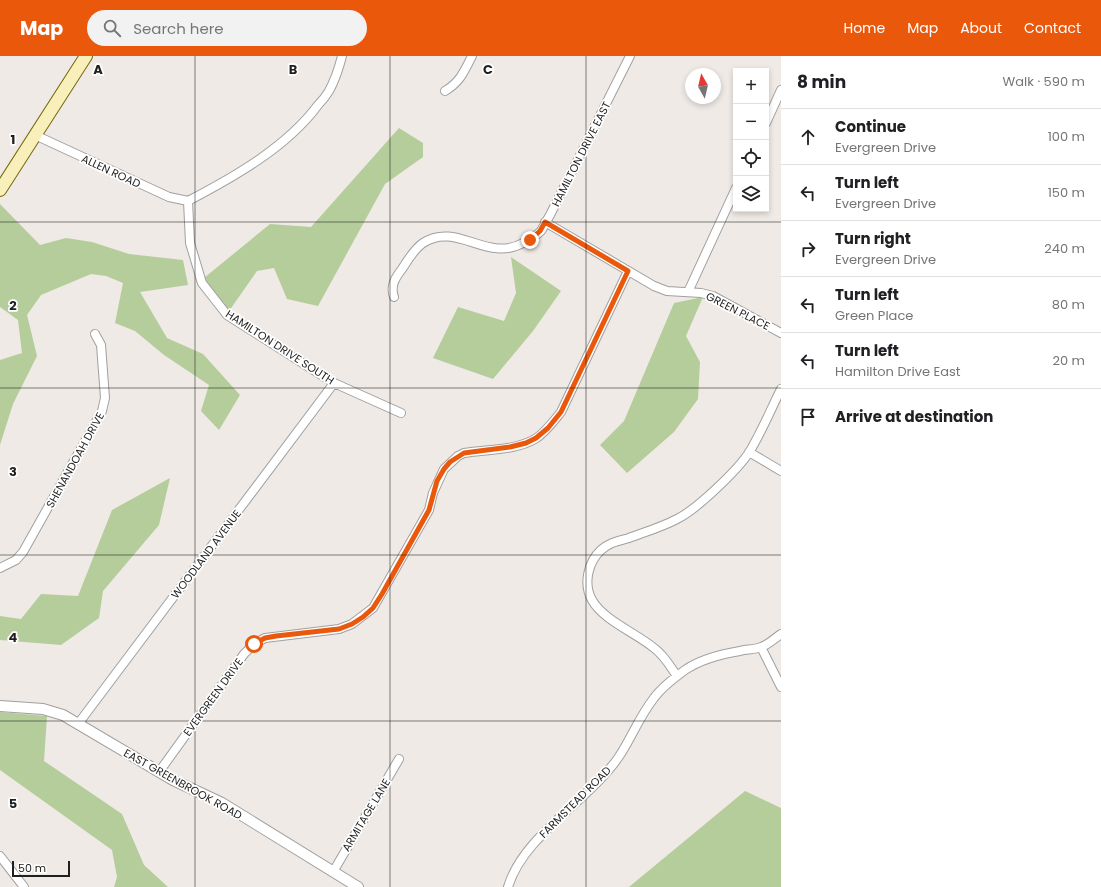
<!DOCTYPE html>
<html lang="en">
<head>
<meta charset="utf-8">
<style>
	:root { --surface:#fff; --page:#f2f2f2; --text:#202124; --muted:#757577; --line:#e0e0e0; --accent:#ea580c }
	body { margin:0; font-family:Poppins,sans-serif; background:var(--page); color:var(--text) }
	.controls { position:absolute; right:12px; top:12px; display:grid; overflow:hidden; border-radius:0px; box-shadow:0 2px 6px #0003 }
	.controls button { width:36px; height:36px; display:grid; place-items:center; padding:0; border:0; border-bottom:1px solid var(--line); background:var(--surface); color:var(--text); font:20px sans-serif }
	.compass { position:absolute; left:685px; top:12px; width:36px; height:36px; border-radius:50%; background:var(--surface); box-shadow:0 2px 6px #0003; rotate:352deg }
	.scale { position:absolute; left:12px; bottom:10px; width:58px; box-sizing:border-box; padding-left:4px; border:2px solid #1f1f1f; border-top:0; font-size:11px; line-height:14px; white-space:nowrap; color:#1f1f1f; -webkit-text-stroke:3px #fff; paint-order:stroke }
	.stop { position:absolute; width:12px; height:12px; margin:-9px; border:3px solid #ea580c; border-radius:50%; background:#fff }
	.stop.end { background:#ea580c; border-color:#fff; box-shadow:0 1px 4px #0008 }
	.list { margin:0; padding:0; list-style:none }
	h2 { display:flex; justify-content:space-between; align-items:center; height:52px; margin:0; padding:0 16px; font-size:17px }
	h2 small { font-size:13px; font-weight:400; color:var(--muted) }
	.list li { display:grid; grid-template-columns:26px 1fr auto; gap:12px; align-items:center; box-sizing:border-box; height:56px; padding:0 16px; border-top:1px solid var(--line) }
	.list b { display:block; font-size:15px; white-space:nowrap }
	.list p { margin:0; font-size:13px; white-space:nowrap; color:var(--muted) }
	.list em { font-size:13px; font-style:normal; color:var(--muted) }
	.icon { flex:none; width:22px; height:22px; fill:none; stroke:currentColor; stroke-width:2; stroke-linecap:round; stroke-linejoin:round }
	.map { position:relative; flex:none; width:781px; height:831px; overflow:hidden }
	header { display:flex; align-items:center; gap:24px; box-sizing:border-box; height:56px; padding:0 20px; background:var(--accent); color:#fff }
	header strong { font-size:19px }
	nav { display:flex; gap:22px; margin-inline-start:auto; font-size:14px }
	.search { width:280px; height:36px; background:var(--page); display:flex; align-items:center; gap:10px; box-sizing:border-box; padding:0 14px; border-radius:22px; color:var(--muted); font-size:15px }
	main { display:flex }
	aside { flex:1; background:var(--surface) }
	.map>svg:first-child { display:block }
	.forest { fill:#b4cd9b }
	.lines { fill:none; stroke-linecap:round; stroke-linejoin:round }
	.minor-casing { stroke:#a0a0a0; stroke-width:10 }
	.tertiary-casing { stroke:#a0a0a0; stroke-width:12 }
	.secondary-casing { stroke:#746907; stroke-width:14 }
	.minor { stroke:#fff; stroke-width:8 }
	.tertiary { stroke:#fff; stroke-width:10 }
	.secondary { stroke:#f8efba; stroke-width:12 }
	.route { stroke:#ea580c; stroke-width:5 }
	.grid { fill:none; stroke:#1f1f1f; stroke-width:1; stroke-opacity:0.55 }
	.labels { text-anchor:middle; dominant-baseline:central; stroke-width:3.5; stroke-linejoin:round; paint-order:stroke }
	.street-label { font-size:11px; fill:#1f1f1f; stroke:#fff }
	.grid-label { font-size:13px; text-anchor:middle; font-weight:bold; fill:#1f1f1f; stroke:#fff; stroke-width:3.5; stroke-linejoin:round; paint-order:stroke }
</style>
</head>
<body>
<header>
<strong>Map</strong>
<div class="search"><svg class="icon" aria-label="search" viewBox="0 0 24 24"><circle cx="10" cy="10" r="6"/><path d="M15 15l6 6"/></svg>Search here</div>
<nav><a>Home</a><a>Map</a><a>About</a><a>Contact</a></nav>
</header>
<main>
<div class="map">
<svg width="781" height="831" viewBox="0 0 781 831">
	<rect width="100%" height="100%" fill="#efeae5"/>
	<path class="forest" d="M399 72 423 87V101L385 128 318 250 287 243 274 212 257 215 229 255 204 222 270 168 311 171Z
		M0 148 40 189 66 182 92 186 129 198 183 204 188 229 140 236 167 282 203 298 240 339 219 374 201 355 209 329 164 299 135 275 115 267 123 227 106 220 91 218 41 239 27 259 37 300 13 348 0 389V304L22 297 18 264 0 251Z
		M511 201 561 235 533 275 493 323 433 302 458 251 504 265 516 237Z
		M703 241 686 280 700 306 698 343 674 376 627 417 600 389 624 365 674 247Z
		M170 422 159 469 103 535 99 562 61 589 0 584V560L21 563 41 538 78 540 112 454Z
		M0 656 47 660 44 705 122 758 144 809 168 831H114L117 821 112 794 0 714Z
		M745 735 781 752V831H629Z"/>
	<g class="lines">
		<defs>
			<path id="minor" d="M445 35C460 26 464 16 472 0
				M766 67 781 34
				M35 79 169 141 188 145
				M188 145 190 187 202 227 227 259 334 327 401 357
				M188 145C234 121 287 91 318 49 322 45 326 40 329 35 335 24 339 12 342 0
				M545 166 654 230 667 235 701 237 713 240 781 277
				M688 236 736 132
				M394 241C390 230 395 222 402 213 408 204 414 193 423 187 457 165 487 207 523 187 529 184 536 180 541 175 544 170 547 164 550 159L630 0
				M749 396 781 415
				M0 512 16 504 23 496 102 355 105 342 101 289 95 278
				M761 591 781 631
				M677 620C670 610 664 599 654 592 636 577 603 564 592 544 583 528 588 506 601 494 610 486 619 485 629 482 645 476 662 471 677 463 696 454 739 413 750 395 762 375 771 353 781 333
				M78 668 334 327
				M159 716 244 598 254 588 265 582 339 573 352 568 373 552 429 454 433 437 444 413 458 400 464 397C487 393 514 395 535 383 545 377 553 366 561 356L628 215
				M0 800 24 831
				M333 816 399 703
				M508 831C523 780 588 745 618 702 631 683 639 661 654 642 662 631 674 622 685 614 701 603 722 598 740 595 746 593 754 594 761 591 768 589 775 582 781 578"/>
			<path id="tertiary" d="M0 650 43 653 63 659 173 724 222 747 358 831"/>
			<path id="secondary" d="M0 134 86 0"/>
		</defs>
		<use href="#minor" class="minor-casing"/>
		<use href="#tertiary" class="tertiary-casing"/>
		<use href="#secondary" class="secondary-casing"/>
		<use href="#minor" class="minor"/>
		<use href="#tertiary" class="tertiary"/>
		<use href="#secondary" class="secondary"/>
	</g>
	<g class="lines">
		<path class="route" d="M254 588 265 582 276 580 339 573 352 568 363 561 373 552 382 538 429 454 437 425 444 413 450 406 464 397 510 391 526 387 536 382 548 372 561 356 628 215 545 166 540 175 530 184"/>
	</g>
	<path class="grid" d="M195 0V831M390 0V831M586 0V831M0 166H781M0 332H781M0 499H781M0 665H781"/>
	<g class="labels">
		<g class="street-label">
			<text transform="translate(581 98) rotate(-63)">HAMILTON DRIVE EAST</text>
			<text transform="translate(111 115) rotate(25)">ALLEN ROAD</text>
			<text transform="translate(738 255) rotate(27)">GREEN PLACE</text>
			<text transform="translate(280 291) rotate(33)">HAMILTON DRIVE SOUTH</text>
			<text transform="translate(75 404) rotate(-61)">SHENANDOAH DRIVE</text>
			<text transform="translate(206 498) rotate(-53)">WOODLAND AVENUE</text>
			<text transform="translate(213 641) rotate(-54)">EVERGREEN DRIVE</text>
			<text transform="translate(183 728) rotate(29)">EAST GREENBROOK ROAD</text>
			<text transform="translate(575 746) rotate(-45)">FARMSTEAD ROAD</text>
			<text transform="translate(366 759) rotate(-59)">ARMITAGE LANE</text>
		</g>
	</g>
	<g class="grid-label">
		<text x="98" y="18">A</text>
		<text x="293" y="18">B</text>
		<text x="488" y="18">C</text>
		<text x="13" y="88">1</text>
		<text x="13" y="254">2</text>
		<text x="13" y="420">3</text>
		<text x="13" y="586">4</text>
		<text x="13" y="752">5</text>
	</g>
</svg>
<div class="controls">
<button>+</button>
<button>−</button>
<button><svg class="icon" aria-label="locate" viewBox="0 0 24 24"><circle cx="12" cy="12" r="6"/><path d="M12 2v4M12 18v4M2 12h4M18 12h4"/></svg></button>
<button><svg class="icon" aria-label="layers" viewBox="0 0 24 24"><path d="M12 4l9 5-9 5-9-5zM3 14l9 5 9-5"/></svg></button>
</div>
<svg class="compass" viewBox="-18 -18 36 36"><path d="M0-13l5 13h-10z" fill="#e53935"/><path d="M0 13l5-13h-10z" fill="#757577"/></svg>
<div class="scale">50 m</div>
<div class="stop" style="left:254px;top:588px"></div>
<div class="stop end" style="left:530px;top:184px"></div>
</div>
<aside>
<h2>8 min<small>Walk · 590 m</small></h2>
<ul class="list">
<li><svg class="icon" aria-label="ahead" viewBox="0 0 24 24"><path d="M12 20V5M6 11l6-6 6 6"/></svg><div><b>Continue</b><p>Evergreen Drive</p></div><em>100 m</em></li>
<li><svg class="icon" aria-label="left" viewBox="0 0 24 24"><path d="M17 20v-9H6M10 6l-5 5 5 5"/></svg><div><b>Turn left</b><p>Evergreen Drive</p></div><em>150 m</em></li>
<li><svg class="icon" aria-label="right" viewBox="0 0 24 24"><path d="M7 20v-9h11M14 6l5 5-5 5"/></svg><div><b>Turn right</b><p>Evergreen Drive</p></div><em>240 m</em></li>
<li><svg class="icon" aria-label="left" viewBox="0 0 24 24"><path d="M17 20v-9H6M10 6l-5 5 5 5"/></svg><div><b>Turn left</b><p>Green Place</p></div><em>80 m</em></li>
<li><svg class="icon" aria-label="left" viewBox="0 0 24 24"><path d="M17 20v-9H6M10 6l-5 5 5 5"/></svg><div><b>Turn left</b><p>Hamilton Drive East</p></div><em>20 m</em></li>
<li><svg class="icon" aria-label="arrive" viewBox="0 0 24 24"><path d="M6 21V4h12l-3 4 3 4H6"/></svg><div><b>Arrive at destination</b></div></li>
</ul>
</aside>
</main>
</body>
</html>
